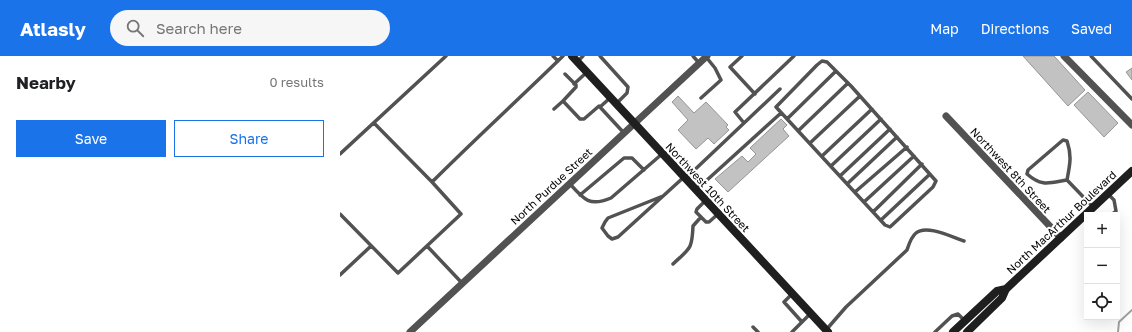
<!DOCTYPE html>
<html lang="en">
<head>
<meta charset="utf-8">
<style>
	:root { --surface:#fff; --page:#f6f6f6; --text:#202124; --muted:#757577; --line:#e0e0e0; --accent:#1a73e8 }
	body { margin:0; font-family:"Golos Text",sans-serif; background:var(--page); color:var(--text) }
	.controls { position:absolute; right:12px; bottom:12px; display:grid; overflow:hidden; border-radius:0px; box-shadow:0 4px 16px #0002 }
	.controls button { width:36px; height:36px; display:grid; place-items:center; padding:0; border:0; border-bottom:1px solid var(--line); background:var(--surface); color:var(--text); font:20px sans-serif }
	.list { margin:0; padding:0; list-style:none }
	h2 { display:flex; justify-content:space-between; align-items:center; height:52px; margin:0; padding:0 16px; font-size:17px }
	h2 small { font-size:13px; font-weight:400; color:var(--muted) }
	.actions { display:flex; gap:8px; padding:12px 16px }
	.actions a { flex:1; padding:9px 0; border:1px solid var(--accent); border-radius:0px; text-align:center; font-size:14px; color:var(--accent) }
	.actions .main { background:var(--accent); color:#fff }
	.icon { flex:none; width:22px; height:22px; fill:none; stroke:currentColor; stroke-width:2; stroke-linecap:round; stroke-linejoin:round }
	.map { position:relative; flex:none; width:792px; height:276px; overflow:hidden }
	header { display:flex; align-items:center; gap:24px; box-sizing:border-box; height:56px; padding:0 20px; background:var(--accent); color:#fff }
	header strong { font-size:19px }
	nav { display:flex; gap:22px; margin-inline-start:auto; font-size:14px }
	.search { width:280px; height:36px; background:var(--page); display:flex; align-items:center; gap:10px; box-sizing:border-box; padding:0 14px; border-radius:22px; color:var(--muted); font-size:15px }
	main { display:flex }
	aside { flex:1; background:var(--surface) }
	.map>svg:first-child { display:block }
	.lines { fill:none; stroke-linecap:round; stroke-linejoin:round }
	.stream { stroke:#a0a0a0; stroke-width:2 }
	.building { fill:#c2c2c2; stroke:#969696 }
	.lane { stroke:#525252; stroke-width:3.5 }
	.street { stroke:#525252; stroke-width:7 }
	.secondary { stroke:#1f1f1f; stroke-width:8 }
	.labels { text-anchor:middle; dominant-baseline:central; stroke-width:4; stroke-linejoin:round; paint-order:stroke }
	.street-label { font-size:11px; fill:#000; stroke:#fff }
</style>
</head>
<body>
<header>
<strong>Atlasly</strong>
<div class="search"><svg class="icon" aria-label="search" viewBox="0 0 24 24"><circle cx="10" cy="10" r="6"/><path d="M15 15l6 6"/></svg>Search here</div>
<nav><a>Map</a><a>Directions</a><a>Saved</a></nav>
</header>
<main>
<aside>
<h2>Nearby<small>0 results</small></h2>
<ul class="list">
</ul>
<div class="actions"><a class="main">Save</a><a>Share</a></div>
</aside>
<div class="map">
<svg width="792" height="276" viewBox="0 0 792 276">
	<rect width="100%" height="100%" fill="#fff"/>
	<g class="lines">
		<path class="stream" d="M778 276 779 266 792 254"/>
	</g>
	<path class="building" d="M683 0H714L745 34 728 50Z
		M792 12V24L786 16Z
		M748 36 778 67 764 81 734 49Z
		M338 40 354 57 366 46 388 69 386 71 389 74 374 88 368 82 356 93 338 74 348 64 332 46Z
		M441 63 447 69 443 73 449 80 388 136 375 123 402 100 408 106 416 98 410 92Z"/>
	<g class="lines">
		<path class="lane" d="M213 0 218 5
			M260 0 288 31 287 37 277 47
			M353 0 359 7
			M402 0 390 11 415 38
			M751 0 792 43
			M238 5 243 0
			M482 5 487 6 511 30 596 125 593 131 550 171 545 169 436 51 477 9Z
			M225 18 236 29V31L223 45 240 63H244L259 50 284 77
			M234 28 247 16
			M361 42 381 24 375 12 366 1
			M260 51 270 42
			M214 53 223 45
			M447 63 496 15
			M404 67 395 56 454 0
			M458 75 508 27
			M470 87 520 40
			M0 98 106 0
			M482 100 532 53
			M491 110 541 63
			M500 120 550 73
			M346 122 440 33
			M727 124C709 127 702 131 687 118L688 114 723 84 727 85C732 100 730 108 727 124L753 151
			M92 126C135 83 180 42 223 0
			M230 128C244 144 250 151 271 142L322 98
			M507 128 557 81
			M356 134 441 57
			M515 136 567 91
			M768 138 774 144 776 155 771 159
			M240 139 284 102H292L304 114
			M323 140 268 162 265 166 262 172 268 180 272 183 278 181C300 161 322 141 344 121
			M366 144 357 153 356 156 366 166H369L378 158
			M524 146 574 100
			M533 156 582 108
			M0 158 58 217 121 158 92 126 34 67
			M541 164 590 118
			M87 190 122 227
			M333 208C350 192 352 194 353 170L361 161
			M0 219 31 190
			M452 238 444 246 462 266
			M413 271 418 276
			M486 274 506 251 567 194C569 188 571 181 576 177 586 168 612 181 624 185
			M452 276 470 258
			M595 276 612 260 618 258 625 265"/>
		<path class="street" d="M724 0 792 69
			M606 60 721 182
			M70 276 367 0"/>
		<path class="secondary" d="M232 0 488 276
			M613 276 657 235 666 233
			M627 276 662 242 666 233 792 115"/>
	</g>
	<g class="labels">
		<g class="street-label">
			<text transform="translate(671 114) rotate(47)">Northwest 8th Street</text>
			<text transform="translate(211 130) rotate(-43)">North Purdue Street</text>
			<text transform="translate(368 131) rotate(47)">Northwest 10th Street</text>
			<text transform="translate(721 166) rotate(-43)">North MacArthur Boulevard</text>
		</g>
	</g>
</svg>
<div class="controls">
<button>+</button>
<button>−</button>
<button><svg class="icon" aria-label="locate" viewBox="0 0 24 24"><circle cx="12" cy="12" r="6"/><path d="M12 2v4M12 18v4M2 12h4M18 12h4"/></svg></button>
</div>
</div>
</main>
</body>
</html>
